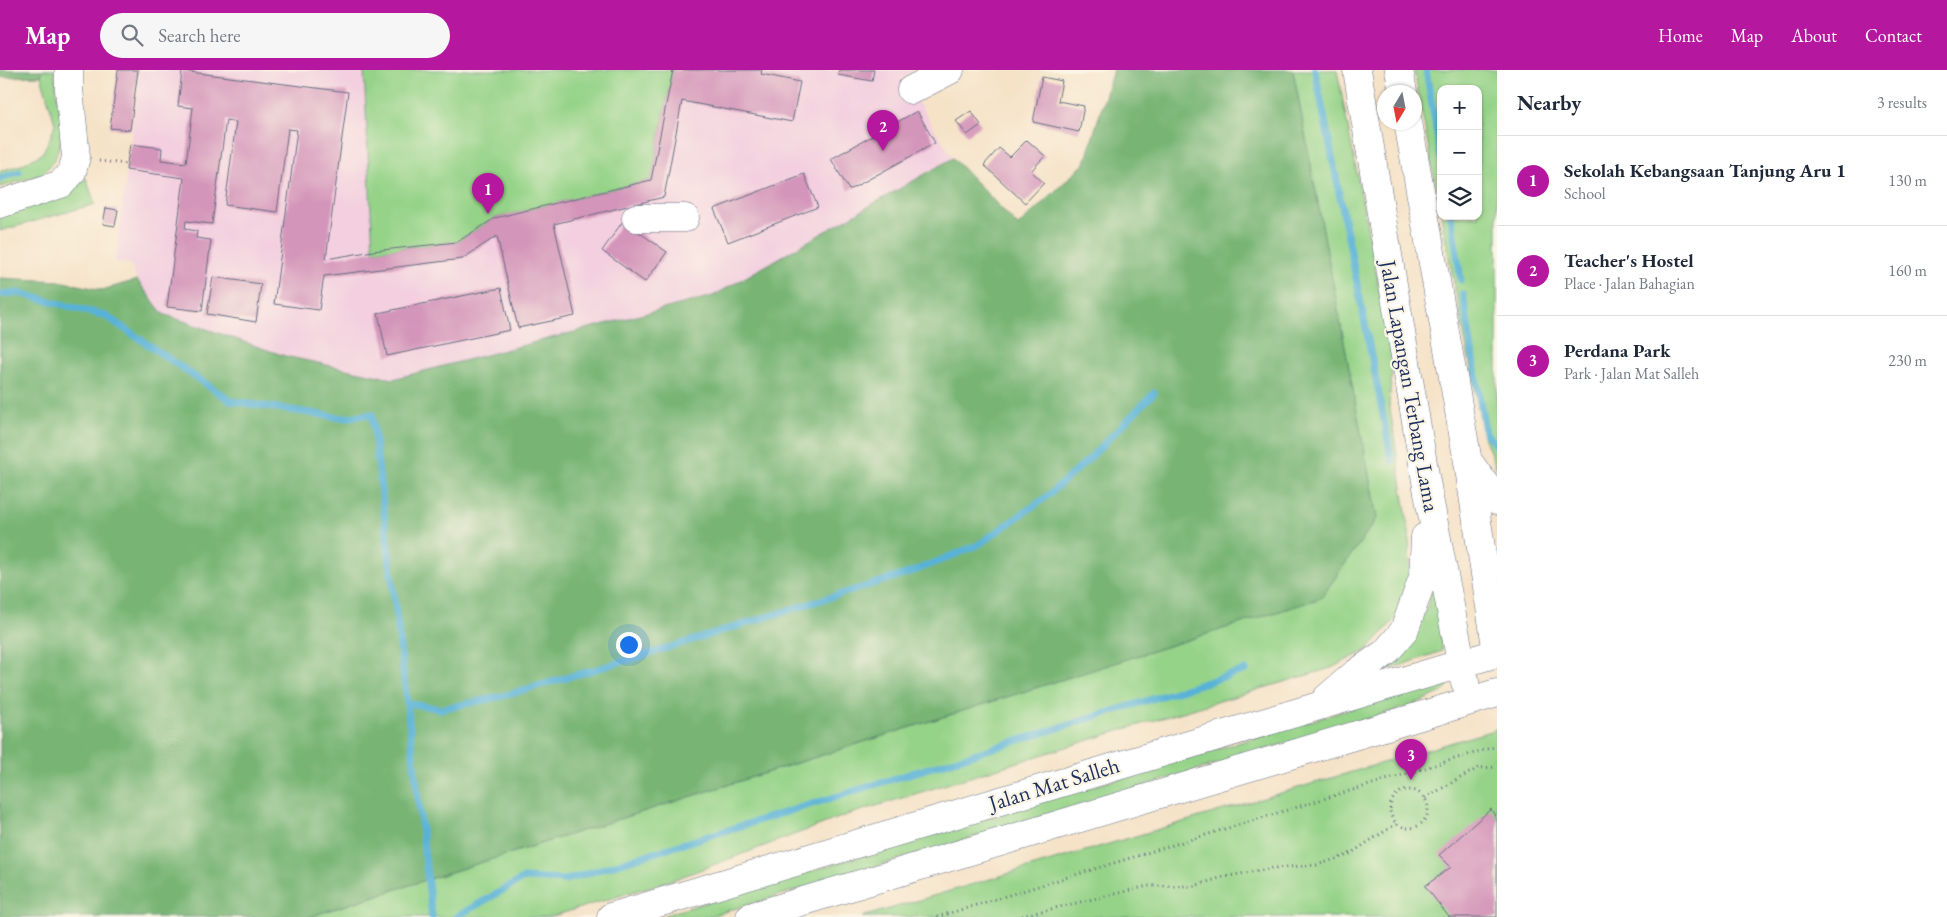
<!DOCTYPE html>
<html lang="en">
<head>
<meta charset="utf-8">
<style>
	:root { --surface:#fff; --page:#f6f6f7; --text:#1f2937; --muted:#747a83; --line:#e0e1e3; --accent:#b5179e }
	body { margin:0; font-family:"EB Garamond",serif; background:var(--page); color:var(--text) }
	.controls { position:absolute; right:15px; top:15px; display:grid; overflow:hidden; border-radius:10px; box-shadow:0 1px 4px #0004 }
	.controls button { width:45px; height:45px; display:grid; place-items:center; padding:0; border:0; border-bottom:1px solid var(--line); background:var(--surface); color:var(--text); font:25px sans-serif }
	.compass { position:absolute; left:1377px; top:15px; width:45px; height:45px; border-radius:50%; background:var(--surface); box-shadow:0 1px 4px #0004; rotate:190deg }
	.you { position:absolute; left:628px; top:574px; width:18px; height:18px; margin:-12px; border:4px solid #fff; border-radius:50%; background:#1a73e8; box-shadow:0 0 0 8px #1a73e833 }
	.badge { display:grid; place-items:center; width:32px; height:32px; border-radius:50%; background:var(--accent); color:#fff; font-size:16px; font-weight:700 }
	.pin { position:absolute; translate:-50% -41px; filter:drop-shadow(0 1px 2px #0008) }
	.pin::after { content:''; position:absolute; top:26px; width:18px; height:15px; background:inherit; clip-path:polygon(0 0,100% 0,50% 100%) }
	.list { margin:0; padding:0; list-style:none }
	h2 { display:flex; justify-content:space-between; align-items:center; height:65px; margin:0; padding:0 20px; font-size:21px }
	h2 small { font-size:16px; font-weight:400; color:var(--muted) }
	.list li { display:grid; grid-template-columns:32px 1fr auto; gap:15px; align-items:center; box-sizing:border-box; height:90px; padding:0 20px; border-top:1px solid var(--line) }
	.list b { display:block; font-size:19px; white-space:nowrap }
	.list p { margin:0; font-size:16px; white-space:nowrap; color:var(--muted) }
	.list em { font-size:16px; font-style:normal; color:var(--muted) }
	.icon { flex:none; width:28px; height:28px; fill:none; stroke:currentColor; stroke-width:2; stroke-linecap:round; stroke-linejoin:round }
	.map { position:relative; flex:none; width:1497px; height:847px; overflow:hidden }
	header { display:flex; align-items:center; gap:30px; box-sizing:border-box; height:70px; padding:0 25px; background:var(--accent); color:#fff }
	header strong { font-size:24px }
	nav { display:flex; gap:28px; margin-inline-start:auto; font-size:18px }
	.search { width:350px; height:45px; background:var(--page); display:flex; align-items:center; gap:12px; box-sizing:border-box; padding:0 18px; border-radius:28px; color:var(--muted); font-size:19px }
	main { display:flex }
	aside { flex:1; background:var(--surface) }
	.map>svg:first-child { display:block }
	.built { fill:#f3cfdf }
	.green { fill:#95d388; stroke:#588173 }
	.forest { fill:#78b574; stroke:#4a7269 }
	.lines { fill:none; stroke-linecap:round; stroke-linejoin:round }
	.stream { stroke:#59b2d7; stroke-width:7 }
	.building { fill:#d495ba }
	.minor-casing { stroke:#676e83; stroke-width:29 }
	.major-casing { stroke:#676e83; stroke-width:29 }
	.path { stroke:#676e83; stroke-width:3; stroke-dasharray:1 4; stroke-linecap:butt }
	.minor { stroke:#fff; stroke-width:28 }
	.major { stroke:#fff; stroke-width:28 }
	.labels { text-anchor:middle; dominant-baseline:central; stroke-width:4.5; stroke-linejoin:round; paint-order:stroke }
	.street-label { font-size:22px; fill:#1b2f5e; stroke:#fcf5e5 }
</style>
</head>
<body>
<header>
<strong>Map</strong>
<div class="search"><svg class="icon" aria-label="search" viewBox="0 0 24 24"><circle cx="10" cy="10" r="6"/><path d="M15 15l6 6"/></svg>Search here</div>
<nav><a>Home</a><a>Map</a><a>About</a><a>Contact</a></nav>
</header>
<main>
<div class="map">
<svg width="1497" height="847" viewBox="0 0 1497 847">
	<rect width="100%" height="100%" fill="#fcf5e5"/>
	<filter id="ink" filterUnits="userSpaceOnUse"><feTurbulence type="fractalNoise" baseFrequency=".02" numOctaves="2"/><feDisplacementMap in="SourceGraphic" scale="10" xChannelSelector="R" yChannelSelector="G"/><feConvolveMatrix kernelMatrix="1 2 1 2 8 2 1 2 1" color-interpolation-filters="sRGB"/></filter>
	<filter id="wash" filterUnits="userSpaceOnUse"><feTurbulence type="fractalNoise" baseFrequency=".0096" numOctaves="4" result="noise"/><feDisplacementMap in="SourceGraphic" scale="20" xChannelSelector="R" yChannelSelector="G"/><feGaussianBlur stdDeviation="1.12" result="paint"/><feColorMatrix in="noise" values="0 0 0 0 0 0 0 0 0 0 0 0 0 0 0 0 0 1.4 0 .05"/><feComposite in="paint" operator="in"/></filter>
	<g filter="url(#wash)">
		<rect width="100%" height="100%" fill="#f5e2c7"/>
		<path class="built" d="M140 0H915L903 8 953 88 713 226 393 309 285 286 163 244 137 210 130 194 115 192Z"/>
		<path class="green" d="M42 0H54L58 33 64 52 60 74 55 89 43 104 0 117V101L21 95 42 84 51 66 55 54 41 6Z
			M364 0H673L651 110 495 148 457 172 373 181Z
			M1293 0H1337L1393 292 1389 333 1409 462 1410 502 1397 547 1367 580 1331 598 1115 662 847 745 678 808 550 847H308L1321 528 1377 448Z
			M1414 0H1497V399L1484 367 1441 146H1478V19H1441V144Z
			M86 108 95 134 0 161V142L64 124Z
			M1435 508 1442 581 1385 601 1411 572 1426 540Z
			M1444 611 1447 614V618L1442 622 1410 636 707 847H658Z
			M1497 659V847H862Z"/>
		<path class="forest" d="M0 0H42L41 6 0 7Z
			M1113 0H1293L1377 448 1321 528 308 847H0V208L59 211 102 220 137 210 163 244 285 286 393 309 713 226 953 88 1018 156 1085 93Z"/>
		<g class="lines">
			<path class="stream" d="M1315 0 1392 391
				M1426 0 1441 88
				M0 108 19 102
				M1451 146 1461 210
				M0 224 19 223 106 246 231 331 343 348 372 344 407 633 441 639 503 626 638 587 912 502 978 475 1045 428 1090 388 1154 323
				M1463 224 1485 362 1497 377
				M407 633 432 847
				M456 847 524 808 566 810 1246 600"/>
		</g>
		<g id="blocks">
			<path class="building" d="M118 0H138L130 60 110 58Z
				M673 0H762L761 4 800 12 792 52 682 31 664 127 554 154 575 246 518 258 497 166 462 189 324 206 319 240 274 234 297 60 288 59 277 142 225 135 236 52 226 50 212 154 186 151 185 159 197 161 196 168 211 170 202 241 167 237 184 108 126 100 130 74 162 78 161 90 186 93 193 38 178 36 182 1 348 22 326 189 373 181 457 172 495 148 651 110Z
				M839 0H874L872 11 838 5Z
				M1042 7 1062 11 1058 31 1084 36 1079 62 1033 52Z
				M917 41 935 73 849 120 831 89Z
				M971 41 981 55 967 65 956 51Z
				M1027 70 1045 86 1031 101 1044 113 1025 133 984 95 999 78 1010 87Z
				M804 104 818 137 728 172 714 139Z
				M106 138 118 140 115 156 103 154Z
				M623 151 667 182 645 212 602 181Z
				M213 207 261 214 256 252 207 244Z
				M501 218 510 260 387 286 378 243Z
				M1491 739 1497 750V847H1449L1425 816 1451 797 1439 785Z"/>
		</g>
	</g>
	<g filter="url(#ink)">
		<use href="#blocks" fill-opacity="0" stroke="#676e83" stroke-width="1"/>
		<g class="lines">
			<defs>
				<path id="minor" d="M911 20 950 0
					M0 134 61 114 72 102 76 87 69 19V0
					M636 148H685"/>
				<path id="major" d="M1357 0 1428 423 1465 612
					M1399 0 1403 22
					M1408 52 1468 392 1497 583
					M1471 395 1497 431
					M1327 628 1355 604 1385 583 1404 561 1423 507 1425 467
					M611 847 1497 583
					M750 847 1497 623"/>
			</defs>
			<use href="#minor" class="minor-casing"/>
			<use href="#major" class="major-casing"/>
			<path class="path" d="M99 91 127 94
				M1390 739a19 19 0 1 1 38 0a19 19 0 1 1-38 0Z
				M1425 728 1478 698 1497 697
				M937 847 1497 676
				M1017 847 1148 816H1194L1223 807 1273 798 1317 795 1348 785 1396 754"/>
			<use href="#minor" class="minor"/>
			<use href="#major" class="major"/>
		</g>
	</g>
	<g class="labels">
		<g class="street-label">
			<text transform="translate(1410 316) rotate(80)">Jalan Lapangan Terbang Lama</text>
			<text transform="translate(1054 714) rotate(-17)">Jalan Mat Salleh</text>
		</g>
	</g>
</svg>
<div class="controls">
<button>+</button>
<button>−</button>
<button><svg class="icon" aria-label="layers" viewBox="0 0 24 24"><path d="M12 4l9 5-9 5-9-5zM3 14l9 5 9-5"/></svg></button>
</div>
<svg class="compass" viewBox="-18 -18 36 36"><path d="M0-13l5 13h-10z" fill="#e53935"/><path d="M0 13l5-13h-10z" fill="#747a83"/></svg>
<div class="you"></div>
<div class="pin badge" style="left:488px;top:144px">1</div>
<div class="pin badge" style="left:883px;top:81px">2</div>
<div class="pin badge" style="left:1411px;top:710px">3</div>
</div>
<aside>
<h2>Nearby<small>3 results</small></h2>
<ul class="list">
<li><span class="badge">1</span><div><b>Sekolah Kebangsaan Tanjung Aru 1</b><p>School</p></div><em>130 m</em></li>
<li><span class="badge">2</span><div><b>Teacher's Hostel</b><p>Place · Jalan Bahagian</p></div><em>160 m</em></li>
<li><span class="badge">3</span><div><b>Perdana Park</b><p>Park · Jalan Mat Salleh</p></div><em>230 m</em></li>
</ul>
</aside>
</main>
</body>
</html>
